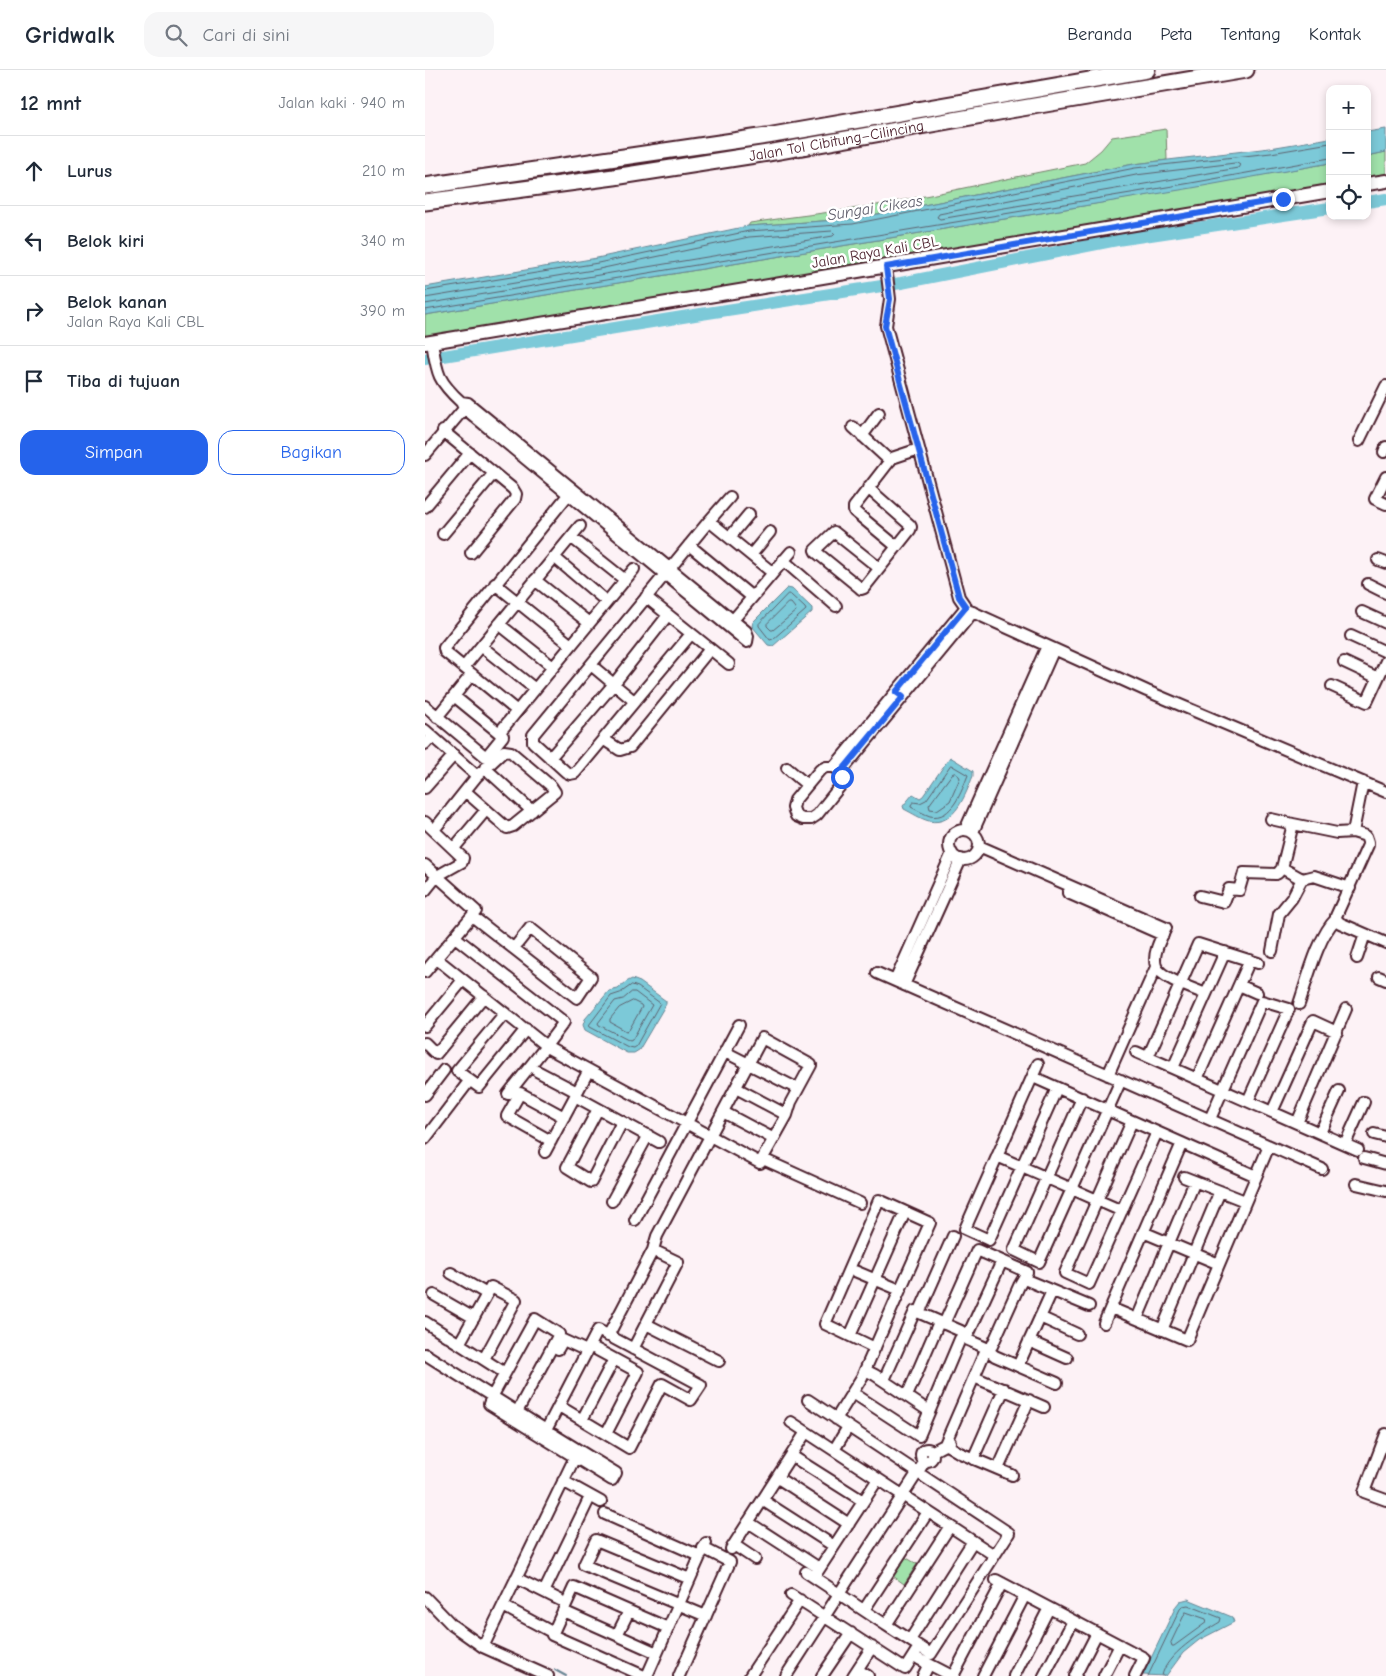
<!DOCTYPE html>
<html lang="id">
<head>
<meta charset="utf-8">
<style>
	:root { --surface:#fff; --page:#f6f6f7; --text:#1f2937; --muted:#747a83; --line:#e0e1e3; --accent:#2563eb }
	body { margin:0; font-family:"Comic Neue",sans-serif; background:var(--page); color:var(--text) }
	.controls { position:absolute; right:15px; top:15px; display:grid; overflow:hidden; border-radius:10px; box-shadow:0 2px 8px #0003 }
	.controls button { width:45px; height:45px; display:grid; place-items:center; padding:0; border:0; border-bottom:1px solid var(--line); background:var(--surface); color:var(--text); font:25px sans-serif }
	.stop { position:absolute; width:15px; height:15px; margin:-11px; border:4px solid #2563eb; border-radius:50%; background:#fff }
	.stop.end { background:#2563eb; border-color:#fff; box-shadow:0 1px 5px #0008 }
	.list { margin:0; padding:0; list-style:none }
	h2 { display:flex; justify-content:space-between; align-items:center; height:65px; margin:0; padding:0 20px; font-size:21px }
	h2 small { font-size:16px; font-weight:400; color:var(--muted) }
	.list li { display:grid; grid-template-columns:32px 1fr auto; gap:15px; align-items:center; box-sizing:border-box; height:70px; padding:0 20px; border-top:1px solid var(--line) }
	.list b { display:block; font-size:19px; white-space:nowrap }
	.list p { margin:0; font-size:16px; white-space:nowrap; color:var(--muted) }
	.list em { font-size:16px; font-style:normal; color:var(--muted) }
	.actions { display:flex; gap:10px; padding:15px 20px }
	.actions a { flex:1; padding:11px 0; border:1px solid var(--accent); border-radius:15px; text-align:center; font-size:18px; color:var(--accent) }
	.actions .main { background:var(--accent); color:#fff }
	.icon { flex:none; width:28px; height:28px; fill:none; stroke:currentColor; stroke-width:2; stroke-linecap:round; stroke-linejoin:round }
	.map { position:relative; flex:none; width:961px; height:1606px; overflow:hidden }
	header { display:flex; align-items:center; gap:30px; box-sizing:border-box; height:70px; padding:0 25px; background:var(--surface); border-bottom:1px solid var(--line) }
	header strong { font-size:24px }
	nav { display:flex; gap:28px; margin-inline-start:auto; font-size:18px }
	.search { width:350px; height:45px; background:var(--page); display:flex; align-items:center; gap:12px; box-sizing:border-box; padding:0 18px; border-radius:15px; color:var(--muted); font-size:19px }
	main { display:flex }
	aside { flex:1; background:var(--surface) }
	.map>svg:first-child { display:block }
	.green { fill:#a0e1aa; stroke:#75806a }
	.water { fill:#7bc9d8; stroke:#678593 }
	.lines { fill:none; stroke-linecap:round; stroke-linejoin:round }
	.shore { stroke:#5e6370; stroke-width:1 }
	.stream { stroke:#678593; stroke-width:2 }
	.river { stroke:#7bc9d8; stroke-width:12 }
	.minor-casing { stroke:#4a1f2b; stroke-width:14 }
	.major-casing { stroke:#4a1f2b; stroke-width:16 }
	.highway-casing { stroke:#4a1f2b; stroke-width:19 }
	.minor { stroke:#fff; stroke-width:10 }
	.major { stroke:#fff; stroke-width:12 }
	.highway { stroke:#fff; stroke-width:15 }
	.route { stroke:#2563eb; stroke-width:6 }
	.labels { text-anchor:middle; dominant-baseline:central; stroke-width:5; stroke-linejoin:round; paint-order:stroke }
	.street-label { font-size:15px; fill:#4a1f2b; stroke:#fff }
	.water-label { font-size:16px; font-style:italic; fill:#5b5a68; stroke:#fff }
</style>
</head>
<body>
<header>
<strong>Gridwalk</strong>
<div class="search"><svg class="icon" aria-label="search" viewBox="0 0 24 24"><circle cx="10" cy="10" r="6"/><path d="M15 15l6 6"/></svg>Cari di sini</div>
<nav><a>Beranda</a><a>Peta</a><a>Tentang</a><a>Kontak</a></nav>
</header>
<main>
<aside>
<h2>12 mnt<small>Jalan kaki · 940 m</small></h2>
<ul class="list">
<li><svg class="icon" aria-label="ahead" viewBox="0 0 24 24"><path d="M12 20V5M6 11l6-6 6 6"/></svg><div><b>Lurus</b></div><em>210 m</em></li>
<li><svg class="icon" aria-label="left" viewBox="0 0 24 24"><path d="M17 20v-9H6M10 6l-5 5 5 5"/></svg><div><b>Belok kiri</b></div><em>340 m</em></li>
<li><svg class="icon" aria-label="right" viewBox="0 0 24 24"><path d="M7 20v-9h11M14 6l5 5-5 5"/></svg><div><b>Belok kanan</b><p>Jalan Raya Kali CBL</p></div><em>390 m</em></li>
<li><svg class="icon" aria-label="arrive" viewBox="0 0 24 24"><path d="M6 21V4h12l-3 4 3 4H6"/></svg><div><b>Tiba di tujuan</b></div></li>
</ul>
<div class="actions"><a class="main">Simpan</a><a>Bagikan</a></div>
</aside>
<div class="map">
<svg width="961" height="1606" viewBox="0 0 961 1606">
	<rect width="100%" height="100%" fill="#fdf2f6"/>
	<filter id="ink" filterUnits="userSpaceOnUse"><feTurbulence type="fractalNoise" baseFrequency=".02" numOctaves="2"/><feDisplacementMap in="SourceGraphic" scale="10" xChannelSelector="R" yChannelSelector="G"/><feConvolveMatrix kernelMatrix="1 2 1 2 8 2 1 2 1" color-interpolation-filters="sRGB"/></filter>
	<g filter="url(#ink)">
		<path class="green" d="M741 59 742 90 709 94 427 149 323 156 325 153C369 146 414 142 458 134 525 122 592 106 660 93L676 80 687 67Z
			M961 82V111L942 115V86Z
			M905 93V121L0 275V245L652 137Z
			M480 1487 492 1494 479 1514 468 1506Z"/>
		<path class="water" d="M961 59V82L942 86V62Z
			M905 68V93L767 118 0 245V217L172 188 323 156 427 149 709 94 845 78Z
			M362 518 367 519 387 538V542L348 576 343 575 327 556 328 552Z
			M525 687 548 701V706C541 723 530 757 504 751 496 749 487 743 479 739L478 736 488 724 495 728 498 726Z
			M207 909 215 912 241 931V934L214 980 209 983H202L160 960 158 955 160 949 184 921 193 919 201 912Z
			M763 1529 807 1547 809 1552 774 1570 758 1583 741 1606 718 1605 751 1536 755 1531Z"/>
		<g class="lines">
			<path class="shore" d="M812 93 815 95 813 98 515 149 512 147 514 144 711 105Z
				M0 221 173 193 324 161 428 154 710 98 846 83 905 73
				M0 228 174 199 324 167 407 161 410 164 408 166 0 234
				M0 240 766 113 905 88
				M363 524 366 525 380 538 381 540 348 569 345 570 334 556V554Z
				M363 533H366L370 538 371 541 348 560H346L342 556V554Z
				M526 695 543 705C537 720 527 751 505 746 499 744 492 740 486 737V735L488 732 495 733 501 730Z
				M530 703 534 706 535 708 525 731 512 740 505 739 504 735 527 704Z
				M207 915 213 917 235 933 211 976 208 978 203 977 165 957 164 955 186 926 195 923Z
				M207 922H210L227 935 207 970 205 971 174 955 173 953 190 931 198 929Z
				M208 931 216 935 217 937 204 960 201 961 185 952V949L194 938Z
				M761 1542 781 1549 782 1552 749 1576H747L746 1573Z
				M723 1606 755 1539 758 1536 763 1535 796 1548 795 1552C778 1562 740 1585 737 1606"/>
			<path class="stream" d="M130 1600 141 1606"/>
			<path class="river" d="M942 132 961 129
				M0 289 276 244 476 213 692 170 905 138"/>
			<defs>
				<path id="minor" d="M461 197 465 229 461 256 534 527 543 540 722 621 961 722
					M7 272C12 303 12 310 36 332
					M36 332 43 333 321 561 323 566 322 572 39 338Z
					M428 357 465 391
					M18 361 88 419 91 424 90 429 46 483
					M437 366 454 343
					M934 371 961 316
					M959 382 961 377
					M0 385 43 334
					M961 407 950 429 961 434
					M443 418 485 455 486 457 485 460 439 518 436 519 434 517 391 482 390 480 409 462 454 498
					M0 437 45 383
					M284 451 305 427
					M18 464 69 403
					M146 467 200 510
					M305 467 324 444
					M264 475 327 527
					M471 476 429 441V437L467 388 494 379
					M326 485 345 462
					M129 487 182 532
					M358 490 411 536
					M953 490 961 493
					M348 503 366 482
					M110 510 164 553
					M70 514 146 575
					M943 514 961 523
					M221 527 304 594
					M937 542 961 553
					M74 554 128 597
					M266 564 150 703 145 704 141 702 108 672V665L284 451 348 503 308 550
					M926 566 961 582
					M56 576 110 619
					M919 592 953 608
					M166 595 209 631
					M39 597 155 456
					M907 616 942 632 961 591
					M0 636 61 687 78 666 29 626
					M92 641 20 582 19 578 147 420
					M12 647 47 604
					M0 660 52 706
					M74 663 209 499
					M178 669 195 680 205 677 285 579
					M0 674 7 666
					M79 681 86 682 126 716 130 722 88 756 82 758 40 721 52 706Z
					M125 688 188 615 243 545
					M401 697H409L416 702V715L392 745 386 749H378L371 746 368 738 370 730 395 700Z
					M409 697 541 537
					M60 698 107 741
					M362 698 382 715
					M416 702 548 542
					M938 712 928 762 941 766 943 772V775L911 846V849L915 853 961 873
					M0 718 29 685
					M846 749 868 754
					M0 752 38 788 37 792 12 806 51 841 0 902
					M9 760 40 721
					M540 760 622 576
					M524 775a15 15 0 1 1 30 0a15 15 0 1 1-30 0Z
					M548 762 629 579
					M554 776 741 858C736 868 727 884 731 896 735 908 769 919 781 924
					M29 778 61 740
					M0 795 12 806 0 821
					M857 798 868 754 912 763 928 762
					M643 823 738 865
					M775 826 799 832 804 819 814 820 819 803 851 804 853 803 857 798 877 809 889 806 925 818
					M47 846 152 928 166 907 105 858 89 878
					M847 881 854 844 867 828 877 809
					M932 888 940 864
					M12 889 121 976 139 952 30 867
					M452 903 897 1099
					M954 907 961 910
					M470 911 527 783
					M479 915 536 789
					M814 915 832 923
					M874 934C882 911 893 866 911 849
					M80 943 32 1001 54 1017 101 959
					M0 956 38 910
					M0 973 11 984 59 926
					M125 979 335 1093 362 1045 366 1032 386 995 337 968C302 1034 267 1100 232 1166L228 1180 183 1266
					M300 982 373 1019
					M711 982 933 1080
					M723 987 773 874 833 893
					M613 994 540 1159 564 1170 632 1018
					M748 998 800 882
					M112 1001 152 1022
					M683 1005 731 897
					M608 1007 831 1106
					M772 1009 825 890
					M311 1018 362 1045
					M83 1024 121 976
					M0 1025 19 1000
					M150 1026 234 1072
					M657 1028 589 1180 614 1192 696 1010
					M173 1039 142 1097 166 1112 197 1052
					M298 1042 349 1069
					M847 1042 888 951 912 962
					M785 1049 837 931 864 939 823 1031
					M707 1051 640 1203 664 1214 732 1062
					M872 1053 921 939
					M895 1063 914 1021
					M949 1064 961 1067
					M0 1069 42 1014
					M126 1071 82 1046 95 1023 139 1047
					M920 1074 939 1032
					M120 1082 164 1000
					M572 1086 697 1141
					M939 1088 961 1094
					M338 1089 435 1133
					M759 1107 820 1131
					M931 1114 961 1121
					M187 1131 223 1065
					M210 1150 314 955
					M718 1162 794 1194
					M425 1199 475 1220
					M26 1203 62 1224
					M599 1209 664 1236
					M9 1225 49 1248
					M686 1238 762 1270 844 1076
					M494 1243 528 1166
					M615 1247 652 1264
					M712 1249 770 1111
					M0 1252 80 1303
					M679 1253 757 1073
					M221 1254 294 1291
					M519 1254 552 1180 602 1202 594 1216 567 1276 559 1284 520 1374
					M737 1260 795 1121
					M425 1266 480 1142
					M604 1271 642 1288
					M34 1274 66 1217 91 1230 59 1289
					M165 1276 213 1302 181 1364
					M133 1279 138 1270 162 1281
					M208 1279 253 1192 228 1180
					M0 1284C63 1324 127 1364 191 1403L187 1410 64 1334 67 1327 110 1249 134 1264 92 1342
					M593 1296 627 1221
					M440 1300 450 1305 504 1341
					M549 1307 619 1337
					M459 1310 490 1241 536 1261 543 1270 559 1277 570 1286 632 1313
					M428 1323 494 1366 535 1269 544 1263 577 1191
					M482 1326 514 1252
					M383 1330 584 1463 506 1584 461 1555 525 1456
					M411 1349 437 1307C459 1256 482 1204 505 1153L454 1130 400 1254 450 1278
					M157 1350 189 1289
					M366 1352 569 1485
					M961 1364 939 1422 961 1430
					M118 1366 173 1260 276 1315 266 1330 237 1314 204 1378 134 1336
					M520 1374 535 1383 587 1405
					M496 1385a6 6 0 1 1 12 0a6 6 0 1 1-12 0Z
					M409 1380 423 1357
					M508 1381 525 1372
					M370 1388 438 1431
					M548 1389 579 1319
					M573 1399 604 1330
					M356 1410 424 1454
					M138 1411 176 1432
					M342 1433 409 1476
					M180 1444 275 1486
					M323 1452 394 1498
					M309 1475 330 1489
					M306 1479 381 1362
					M381 1502 461 1555
					M389 1507 453 1409
					M91 1508 135 1530
					M265 1509 171 1470 159 1495 281 1546
					M571 1510 719 1588 710 1606
					M119 1522 165 1427
					M366 1525 480 1599 494 1577
					M0 1527 27 1555 58 1577 123 1606
					M78 1536 123 1560
					M439 1540 503 1442
					M138 1541 232 1583
					M192 1565 204 1541
					M485 1570 548 1471
					M58 1577 150 1387
					M494 1589 527 1606
					M433 1600 443 1606
					M219 1606 127 1565 149 1517 243 1558
					M222 1606 281 1473
					M254 1606 305 1492 278 1478
					M325 1606 375 1530
					M361 1606 500 1391
					M397 1606 426 1563
					M428 1606 447 1577
					M498 1606 504 1594
					M528 1606 577 1513
					M558 1606 600 1525
					M589 1606 624 1538
					M619 1606 648 1551
					M650 1606 672 1563
					M679 1606 695 1575"/>
				<path id="major" d="M942 114 961 111
					M0 273 356 214 905 121"/>
				<g id="highway">
					<path d="M0 116 342 66 722 0"/>
					<path id="s1" d="M0 132 189 107 343 83 585 40 821 0"/>
				</g>
			</defs>
			<use href="#minor" class="minor-casing"/>
			<use href="#major" class="major-casing"/>
			<use href="#highway" class="highway-casing"/>
			<use href="#minor" class="minor"/>
			<use href="#major" class="major"/>
			<use href="#highway" class="highway"/>
		</g>
	</g>
	<g class="lines" filter="url(#ink)">
		<path class="route" d="M417 707 416 702 478 627 471 622 541 537 534 527 460 256 465 229 461 197 858 129"/>
	</g>
	<g class="labels">
		<g class="street-label">
			<text stroke="none"><textPath href="#s1" startOffset="416">Jalan Tol Cibitung–Cilincing</textPath></text>
			<text transform="translate(450 182) rotate(-10)">Jalan Raya Kali CBL</text>
		</g>
		<g class="water-label">
			<text transform="translate(450 138) rotate(-9)">Sungai Cikeas</text>
		</g>
	</g>
</svg>
<div class="controls">
<button>+</button>
<button>−</button>
<button><svg class="icon" aria-label="locate" viewBox="0 0 24 24"><circle cx="12" cy="12" r="6"/><path d="M12 2v4M12 18v4M2 12h4M18 12h4"/></svg></button>
</div>
<div class="stop" style="left:417px;top:707px"></div>
<div class="stop end" style="left:858px;top:129px"></div>
</div>
</main>
</body>
</html>
